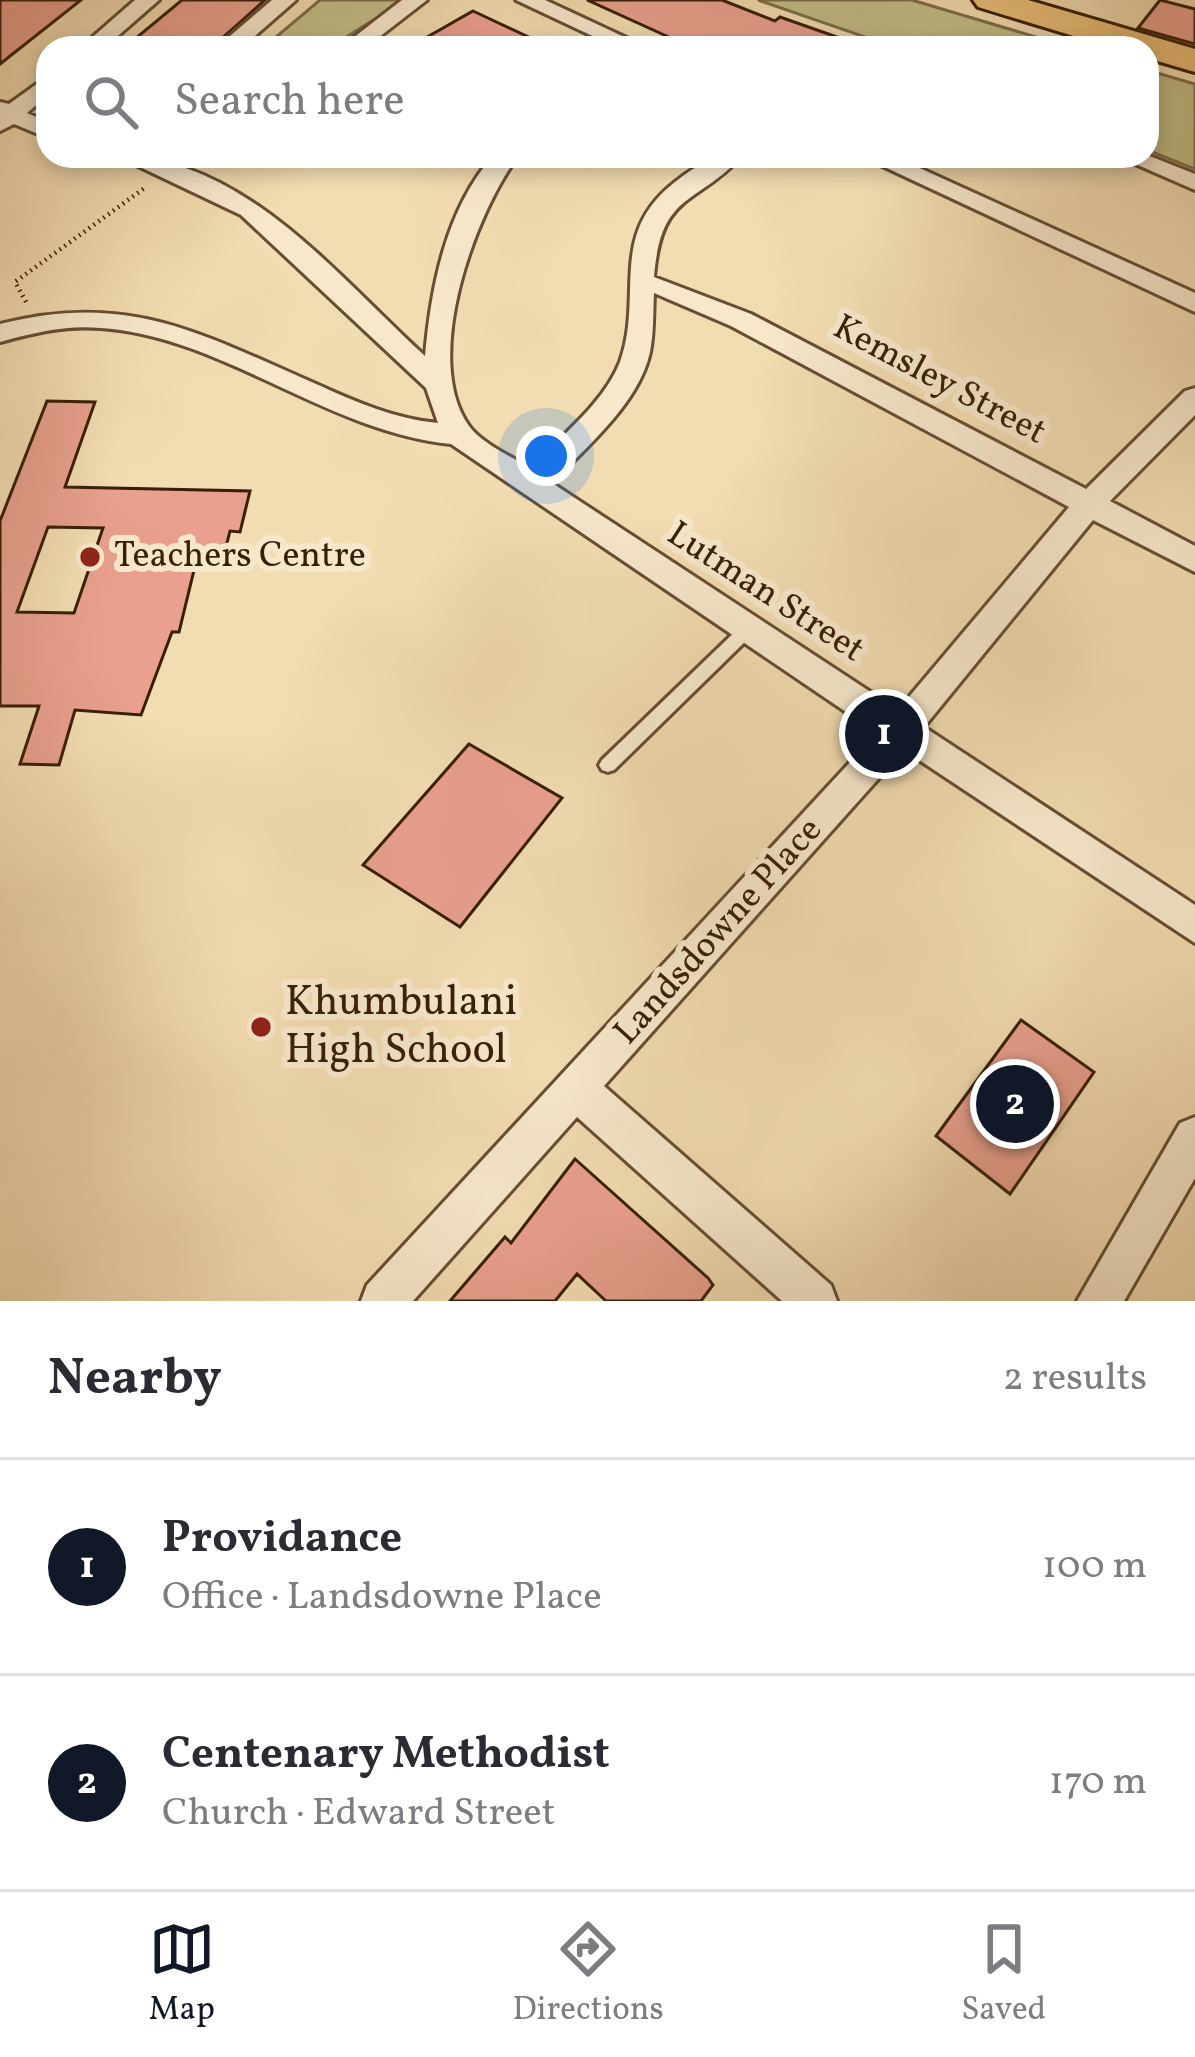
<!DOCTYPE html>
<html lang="en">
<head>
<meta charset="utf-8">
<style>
	:root { --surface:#fff; --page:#f2f2f3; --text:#2b2b33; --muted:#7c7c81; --line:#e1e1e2; --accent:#111827 }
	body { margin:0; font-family:Vollkorn,serif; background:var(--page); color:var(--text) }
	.you { position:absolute; left:546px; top:456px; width:42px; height:42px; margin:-30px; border:9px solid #fff; border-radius:50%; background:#1a73e8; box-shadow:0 0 0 18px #1a73e833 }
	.badge { display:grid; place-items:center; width:78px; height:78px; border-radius:50%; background:var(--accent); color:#fff; font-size:39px; font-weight:700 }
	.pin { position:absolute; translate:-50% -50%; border:6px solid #fff; box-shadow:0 3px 12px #0006 }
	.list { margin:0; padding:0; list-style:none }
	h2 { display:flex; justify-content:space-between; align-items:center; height:156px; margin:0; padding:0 48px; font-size:51px }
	h2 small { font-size:39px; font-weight:400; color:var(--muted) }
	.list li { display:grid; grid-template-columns:78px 1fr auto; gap:36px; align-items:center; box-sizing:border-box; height:216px; padding:0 48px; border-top:3px solid var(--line) }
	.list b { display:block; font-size:45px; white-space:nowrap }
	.list p { margin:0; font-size:39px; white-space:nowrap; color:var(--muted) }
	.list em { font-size:39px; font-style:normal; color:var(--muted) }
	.icon { flex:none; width:66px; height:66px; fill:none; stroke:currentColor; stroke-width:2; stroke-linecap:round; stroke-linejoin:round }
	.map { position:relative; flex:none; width:1195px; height:1301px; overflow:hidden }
	.search { position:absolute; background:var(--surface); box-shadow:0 6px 18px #0003; left:36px; right:36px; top:36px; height:132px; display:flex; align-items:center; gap:30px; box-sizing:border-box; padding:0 42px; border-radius:36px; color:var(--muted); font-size:45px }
	.sheet { height:588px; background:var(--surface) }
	nav { display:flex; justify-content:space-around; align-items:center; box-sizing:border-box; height:168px; border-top:3px solid var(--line); background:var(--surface); font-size:33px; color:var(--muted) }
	nav a { display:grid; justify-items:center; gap:6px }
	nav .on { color:var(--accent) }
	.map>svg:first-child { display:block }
	.green { fill:#c1be87; stroke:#7c6e48; stroke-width:3 }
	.building { fill:#e9a08e; stroke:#381f08; stroke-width:3; fill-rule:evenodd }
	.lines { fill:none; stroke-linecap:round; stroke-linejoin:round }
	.lane-casing { stroke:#664e32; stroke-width:6 }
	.street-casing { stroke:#664e32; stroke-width:6 }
	.primary-casing { stroke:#381f08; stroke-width:6 }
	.path { stroke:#381f08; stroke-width:4.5; stroke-dasharray:1.5 4.5; stroke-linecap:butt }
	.lane { fill:#f7e8cc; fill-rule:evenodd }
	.street { fill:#f7e8cc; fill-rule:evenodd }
	.primary { fill:#e9be78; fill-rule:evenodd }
	.poi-dot { fill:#8f2418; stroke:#f7e8cc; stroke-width:4.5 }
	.labels { text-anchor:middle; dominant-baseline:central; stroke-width:12; stroke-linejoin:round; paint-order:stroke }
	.street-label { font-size:36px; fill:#381f08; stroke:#f7e8cc }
	.poi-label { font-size:36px; fill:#381f08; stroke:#f7e8cc; text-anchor:start }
	.near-poi-label { font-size:42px; fill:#381f08; stroke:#f7e8cc; text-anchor:start }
</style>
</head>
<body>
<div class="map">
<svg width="1195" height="1301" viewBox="0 0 1195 1301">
	<rect width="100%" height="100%" fill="#f2dcb1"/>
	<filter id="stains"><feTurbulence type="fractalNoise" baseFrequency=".00167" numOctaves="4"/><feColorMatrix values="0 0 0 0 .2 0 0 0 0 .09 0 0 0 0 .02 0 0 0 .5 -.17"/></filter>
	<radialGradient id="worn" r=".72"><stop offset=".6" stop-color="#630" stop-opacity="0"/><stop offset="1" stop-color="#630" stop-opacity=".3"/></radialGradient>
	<path class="green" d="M320 0H405L329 48H263Z
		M758 0H912L1073 48H963L931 37 888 45Z
		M1147 70 1195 84V169L1147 150Z"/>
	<path class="building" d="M0 0H81L0 64Z
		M182 0H265L211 48H124Z
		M587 0H722L775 21 780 17 857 44 856 48H693Z
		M1160 0 1195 9V44L1138 28Z
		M473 11 552 48H408Z
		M47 401 95 402 65 487 250 491 240 532 230 531 222 563 196 562 179 632H172L141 715 75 710 59 765 20 764 39 706H0V521ZM48 527 103 528 74 613 17 612Z
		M469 744 562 798 460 927 363 865Z
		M1021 1020 1094 1072 1010 1194 936 1136Z
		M575 1159 708 1278 713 1285 701 1301H606L577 1274 555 1301H450L505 1237 511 1243Z"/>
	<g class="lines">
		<defs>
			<path id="lane" d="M748 623 754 625 756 629 754 633 614 770 608 772 602 770 599 765 602 760 742 625Z"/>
			<path id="street" d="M135 0H159L104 48H80Z
				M272 0H296L241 48H216Z
				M402 0H427L365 48H340Z
				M516 0H545L648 48H618Z
				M48 76V95L27 113 48 122V138L14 124 0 131V102L9 104Z
				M1147 155 1195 174V190L1117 156Z
				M117 156C243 156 338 277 425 356 431 287 446 209 493 156H518C475 214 421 359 469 426 481 443 512 457 530 468 560 437 604 403 620 362 644 295 607 235 675 182 698 164 713 156 742 156 695 207 661 191 654 277L751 314 1086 489 1185 391 1195 388V415L1110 501 1195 546V572L1093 520 924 727 1195 905V943L904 750 604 1086 831 1285 837 1301H782L577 1117 413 1301H361L367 1285 877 733 451 444C325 431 223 336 100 328 65 325 34 333 0 342V324C129 291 201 334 316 384 356 402 395 419 438 423L426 388 241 215ZM654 293 731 326 1069 507 898 710 552 483C587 446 639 403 650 352 654 332 653 313 654 293Z
				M861 156H893L1195 293V312Z
				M1195 1117V1178L1124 1301H1077L1180 1123Z"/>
			<path id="primary" d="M973 0H1028L1195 49V72L1147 58V48H1113L978 7Z"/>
		</defs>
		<use href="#lane" class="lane-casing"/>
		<use href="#street" class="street-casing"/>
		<use href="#primary" class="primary-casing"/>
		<path class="path" d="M26 302 15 282 146 187"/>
		<use href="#lane" class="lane"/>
		<use href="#street" class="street"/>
		<use href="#primary" class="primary"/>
	</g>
	<g class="poi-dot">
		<circle cx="90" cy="557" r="12"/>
		<circle cx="261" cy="1027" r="12"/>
	</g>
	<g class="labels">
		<g class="street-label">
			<text transform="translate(939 381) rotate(28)">Kemsley Street</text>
			<text transform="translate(765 593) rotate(33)">Lutman Street</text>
			<text transform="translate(719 932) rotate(-48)">Landsdowne Place</text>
		</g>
		<g class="poi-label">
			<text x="114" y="557">Teachers Centre</text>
		</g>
		<g class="near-poi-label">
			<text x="285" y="1003">Khumbulani<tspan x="285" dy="48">High School</tspan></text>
		</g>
	</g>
	<rect width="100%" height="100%" filter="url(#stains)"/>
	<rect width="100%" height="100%" fill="url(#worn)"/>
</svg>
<div class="you"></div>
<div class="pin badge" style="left:884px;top:734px">1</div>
<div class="pin badge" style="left:1015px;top:1104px">2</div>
<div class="search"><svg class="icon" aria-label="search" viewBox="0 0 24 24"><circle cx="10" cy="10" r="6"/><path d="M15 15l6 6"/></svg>Search here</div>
</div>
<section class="sheet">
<h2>Nearby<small>2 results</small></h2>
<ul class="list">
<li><span class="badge">1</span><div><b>Providance</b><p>Office · Landsdowne Place</p></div><em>100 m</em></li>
<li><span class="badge">2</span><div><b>Centenary Methodist</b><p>Church · Edward Street</p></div><em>170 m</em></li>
</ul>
</section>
<nav>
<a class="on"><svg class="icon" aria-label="map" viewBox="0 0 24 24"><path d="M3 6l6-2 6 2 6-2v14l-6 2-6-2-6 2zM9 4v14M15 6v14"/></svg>Map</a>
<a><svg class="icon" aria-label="directions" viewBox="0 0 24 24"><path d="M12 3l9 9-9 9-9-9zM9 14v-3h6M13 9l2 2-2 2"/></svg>Directions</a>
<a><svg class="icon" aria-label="saved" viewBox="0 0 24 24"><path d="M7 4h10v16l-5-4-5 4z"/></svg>Saved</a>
</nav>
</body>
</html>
